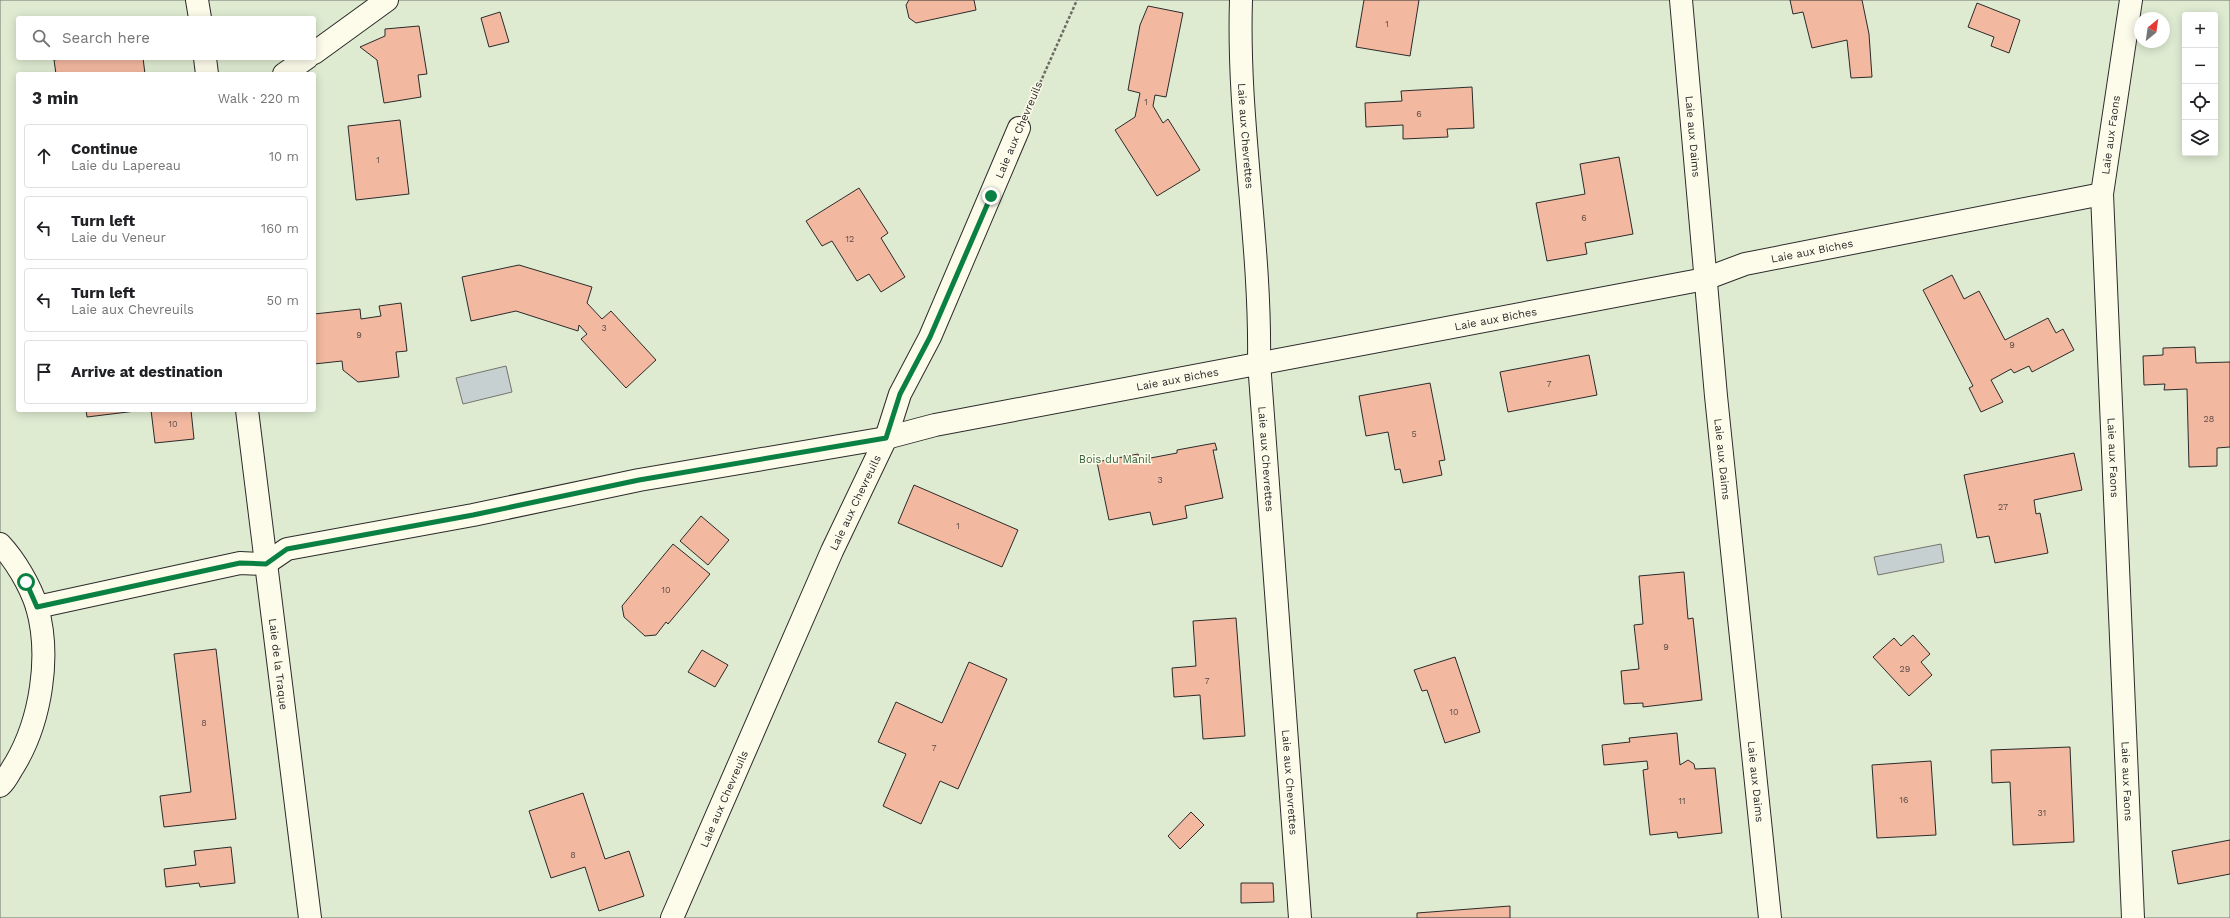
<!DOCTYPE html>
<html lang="en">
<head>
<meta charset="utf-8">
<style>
	:root { --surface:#fff; --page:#f6f6f6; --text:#202124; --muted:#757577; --line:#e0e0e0 }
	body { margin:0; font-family:"Work Sans",sans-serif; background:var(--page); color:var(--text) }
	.controls { position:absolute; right:12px; top:12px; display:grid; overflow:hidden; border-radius:4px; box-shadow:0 2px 10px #0003 }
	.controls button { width:36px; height:36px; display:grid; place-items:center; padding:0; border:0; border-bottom:1px solid var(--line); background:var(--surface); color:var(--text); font:20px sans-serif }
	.compass { position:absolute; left:2134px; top:12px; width:36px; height:36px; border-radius:50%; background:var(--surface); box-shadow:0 2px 10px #0003; rotate:29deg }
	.stop { position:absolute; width:12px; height:12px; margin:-9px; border:3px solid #0b8043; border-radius:50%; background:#fff }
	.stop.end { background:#0b8043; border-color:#fff; box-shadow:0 1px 4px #0008 }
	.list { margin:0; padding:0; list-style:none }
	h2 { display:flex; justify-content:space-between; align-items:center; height:52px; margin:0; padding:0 16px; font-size:17px }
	h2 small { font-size:13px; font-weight:400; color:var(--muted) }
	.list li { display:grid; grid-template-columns:26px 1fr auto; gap:12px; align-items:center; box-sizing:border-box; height:64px; margin:0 8px 8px; padding:0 8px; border:1px solid var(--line); border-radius:4px }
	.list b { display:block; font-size:15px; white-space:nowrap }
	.list p { margin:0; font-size:13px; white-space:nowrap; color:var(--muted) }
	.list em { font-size:13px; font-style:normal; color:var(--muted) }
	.icon { flex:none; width:22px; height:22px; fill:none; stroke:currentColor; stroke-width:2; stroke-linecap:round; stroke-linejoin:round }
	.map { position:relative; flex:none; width:2230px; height:918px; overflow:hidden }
	.search { position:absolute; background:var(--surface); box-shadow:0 2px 10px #0003; left:16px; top:16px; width:300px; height:44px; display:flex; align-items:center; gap:10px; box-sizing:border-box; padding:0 14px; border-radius:4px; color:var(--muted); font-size:15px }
	.panel { position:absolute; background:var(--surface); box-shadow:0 2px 10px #0003; left:16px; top:72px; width:300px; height:340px; border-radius:4px }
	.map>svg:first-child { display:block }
	.green { fill:#deebd1; stroke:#74746e; fill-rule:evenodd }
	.water { fill:#c7d0d0; stroke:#74746e }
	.building { fill:#f2b8a0; stroke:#2b2b2b }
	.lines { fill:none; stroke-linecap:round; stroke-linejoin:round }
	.street-casing { stroke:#2b2b2b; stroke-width:24 }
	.path { stroke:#6a6964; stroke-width:2.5; stroke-dasharray:3 2; stroke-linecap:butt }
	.street { stroke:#fdfbea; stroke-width:22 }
	.route { stroke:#0b8043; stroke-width:5 }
	.labels { text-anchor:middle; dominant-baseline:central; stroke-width:3; stroke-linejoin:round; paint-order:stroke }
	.number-label { font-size:9px; fill:#5d4e48 }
	.street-label { font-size:11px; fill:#2b2b2b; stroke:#fdfbea }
	.park-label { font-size:11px; fill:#34623c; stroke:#fdfbea }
</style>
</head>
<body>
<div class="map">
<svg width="2230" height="918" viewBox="0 0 2230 918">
	<rect width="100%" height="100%" fill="#fdfbea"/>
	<path class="green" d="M0 0H2230V918H0ZM2185 15H2215V153H2185ZM18 18H314V58H18ZM2140 18H2164V42H2140ZM18 74H314V410H18Z"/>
	<path class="water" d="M506 366 512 392 463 404 456 378Z
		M1941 544 1944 562 1878 575 1874 557Z"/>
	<path class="building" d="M909 0H974L976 10 916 23 909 18 906 5Z
		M1364 0H1419L1410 56 1356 47Z
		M1790 0H1862L1869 34 1872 77 1851 78 1847 40 1812 48 1803 12 1793 14Z
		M1977 3 2020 20 2009 53 1991 46 1994 37 1968 27Z
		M1148 6 1183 13 1166 97 1155 95 1153 106 1163 123 1168 119 1200 170 1157 196 1115 130 1135 117 1140 93 1128 90 1140 25Z
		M500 12 509 42 489 47 481 18Z
		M419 26 427 74 418 75 421 97 384 103 377 60 360 47 385 36V29Z
		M66 58H143L145 74H56L54 60Z
		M1472 87 1474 128 1447 129 1448 137 1403 139V125L1366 127 1365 103 1402 101 1401 91Z
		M400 120 409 194 356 200 348 126Z
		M1619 157 1633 234 1585 243 1587 254 1547 261 1536 203 1585 194 1580 164Z
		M859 188 888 233 881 238 905 277 881 292 869 274 857 281 832 241 822 246 806 221Z
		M519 265 592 287 587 303 602 319 611 311 656 360 626 388 581 339 587 334 579 325 578 331 516 311 471 321 462 277Z
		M1952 275 1964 299 1979 291 2005 340 2048 318 2056 333 2063 329 2074 350 2032 372 2029 366 2014 373 2011 369 1991 380 2003 402 1981 412 1969 388 1973 386 1923 290Z
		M401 303 407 351 396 352 399 377 358 382 343 370 342 361 314 364V314L360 309 361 319 381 316 379 306Z
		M2195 347 2196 363 2230 362V447L2217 448V466L2189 467 2187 389 2164 390 2165 384 2144 385 2143 356 2163 355V348Z
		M1589 355 1597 395 1508 412 1500 372Z
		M1430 383 1445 460 1439 461 1442 475 1403 483 1400 469 1395 470 1388 432 1366 436 1359 396Z
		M86 410H144L87 417Z
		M151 410H191L194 439 155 443Z
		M1215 443 1217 450H1213L1223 498 1185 506 1187 518 1153 525 1150 512 1109 520 1097 462 1138 454 1140 460 1177 453V450Z
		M2074 453 2082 490 2034 500 2036 514 2040 513 2048 553 1995 563 1989 536 1977 538 1964 475Z
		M914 485 1018 530 1002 567 898 523Z
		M701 516 729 540 708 565 680 541Z
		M673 544 710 574 668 624 666 622 656 635 645 636 624 617 622 606Z
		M1684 572 1688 619 1693 618 1702 700 1643 707V703L1624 704 1621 671 1639 669 1634 625 1643 624 1639 576Z
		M1236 618 1245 736 1203 739 1200 695 1174 697 1172 668 1196 666 1193 621Z
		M1913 635 1930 654 1921 662 1932 675 1909 696 1873 657 1894 638 1901 646Z
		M216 649 236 819 164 827 160 796 191 792 174 654Z
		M702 650 728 665 715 687 688 672Z
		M1455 657 1480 732 1445 743 1427 690 1422 691 1414 670Z
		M969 662 1007 679 958 789 940 781 921 824 883 806 906 754 878 742 896 702 942 723Z
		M1677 733 1680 765 1688 760 1694 764 1695 769 1715 768 1722 833 1678 838 1677 832 1650 835 1643 770 1648 769 1647 761 1604 765 1602 745 1630 742 1629 738Z
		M2070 747 2074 842 2013 845 2010 782 1992 783 1991 750Z
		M1931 761 1936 835 1877 838 1872 765Z
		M583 793 605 859 629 851 644 896 599 911 585 867 551 878 529 811Z
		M1191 812 1204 825 1180 849 1168 836Z
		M2230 840V874L2178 884 2172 851Z
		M231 847 235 883 200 887 199 883 166 887 164 869 196 865 194 851Z
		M1241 883H1273L1274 902 1241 903Z
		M1510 906V918H1417V913Z"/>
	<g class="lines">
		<defs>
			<g id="street">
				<path d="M197 0 200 18"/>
				<path id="s1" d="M1241 0C1237 121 1261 241 1259 362L1300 918"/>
				<path id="s2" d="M1681 0 1716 396 1770 918"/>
				<path id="s3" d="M2131 0 2102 194 2133 918"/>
				<path d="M314 53 387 0"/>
				<path d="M205 58 207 74"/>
				<path d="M284 74 307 58"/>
				<path id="s4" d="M247 410 310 918"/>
				<path d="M0 544C15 560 30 585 37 607 51 656 41 720 15 764 10 771 7 780 0 786"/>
				<path id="s5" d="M37 607 240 563 265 564 287 549 473 515 639 480 886 438 935 425 1705 279 1745 264 2102 194"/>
				<path id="s6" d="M672 918 832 551 886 438 900 394 930 337 1019 128"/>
			</g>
		</defs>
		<use href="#street" class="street-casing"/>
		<path class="path" d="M1032 101 1077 0"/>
		<use href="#street" class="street"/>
	</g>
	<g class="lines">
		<path class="route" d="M26 582 37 607 240 563 266 564 287 549 473 515 639 480 886 438 900 394 930 337 991 196"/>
	</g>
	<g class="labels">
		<g class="number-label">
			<text x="1387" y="24">1</text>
			<text x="1146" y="102">1</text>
			<text x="1419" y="114">6</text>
			<text x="378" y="160">1</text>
			<text x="1584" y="218">6</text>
			<text x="850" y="239">12</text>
			<text x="604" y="328">3</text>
			<text x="359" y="335">9</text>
			<text x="2012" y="345">9</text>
			<text x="1549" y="384">7</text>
			<text x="2209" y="419">28</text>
			<text x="173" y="424">10</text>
			<text x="1414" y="434">5</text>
			<text x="1160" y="480">3</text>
			<text x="2003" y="507">27</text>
			<text x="958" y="526">1</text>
			<text x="666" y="590">10</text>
			<text x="1666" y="647">9</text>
			<text x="1905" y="669">29</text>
			<text x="1207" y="681">7</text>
			<text x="1454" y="712">10</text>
			<text x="204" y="723">8</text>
			<text x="934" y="748">7</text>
			<text x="1904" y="800">16</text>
			<text x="1682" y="801">11</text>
			<text x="2042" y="813">31</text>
			<text x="573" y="855">8</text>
		</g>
		<g class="street-label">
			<text transform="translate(1019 130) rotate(-67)">Laie aux Chevreuils</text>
			<text transform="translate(2111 135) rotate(-82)">Laie aux Faons</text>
			<text stroke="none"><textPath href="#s1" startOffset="136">Laie aux Chevrettes</textPath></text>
			<text stroke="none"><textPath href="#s2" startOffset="137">Laie aux Daims</textPath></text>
			<text stroke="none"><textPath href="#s5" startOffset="1814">Laie aux Biches</textPath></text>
			<text stroke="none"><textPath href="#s5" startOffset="1490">Laie aux Biches</textPath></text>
			<text stroke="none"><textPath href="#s5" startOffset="1166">Laie aux Biches</textPath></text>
			<text stroke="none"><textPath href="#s3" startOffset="460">Laie aux Faons</textPath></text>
			<text stroke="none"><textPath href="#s1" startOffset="460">Laie aux Chevrettes</textPath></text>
			<text stroke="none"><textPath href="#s2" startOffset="461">Laie aux Daims</textPath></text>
			<text stroke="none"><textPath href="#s6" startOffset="454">Laie aux Chevreuils</textPath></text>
			<text stroke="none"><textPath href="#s4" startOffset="256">Laie de la Traque</textPath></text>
			<text stroke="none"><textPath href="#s1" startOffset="784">Laie aux Chevrettes</textPath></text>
			<text stroke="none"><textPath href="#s2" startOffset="785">Laie aux Daims</textPath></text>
			<text stroke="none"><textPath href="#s3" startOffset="784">Laie aux Faons</textPath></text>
			<text stroke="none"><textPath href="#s6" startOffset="130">Laie aux Chevreuils</textPath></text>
		</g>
		<g class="park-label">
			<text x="1115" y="459">Bois du Manil</text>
		</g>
	</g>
</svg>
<div class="controls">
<button>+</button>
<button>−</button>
<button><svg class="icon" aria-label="locate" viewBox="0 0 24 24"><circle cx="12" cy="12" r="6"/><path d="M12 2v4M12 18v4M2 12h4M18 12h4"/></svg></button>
<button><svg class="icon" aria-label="layers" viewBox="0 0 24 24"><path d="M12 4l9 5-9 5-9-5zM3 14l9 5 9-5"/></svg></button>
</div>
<svg class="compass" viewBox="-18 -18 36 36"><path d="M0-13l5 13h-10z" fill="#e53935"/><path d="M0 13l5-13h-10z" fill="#757577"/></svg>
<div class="stop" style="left:26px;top:582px"></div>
<div class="stop end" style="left:991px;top:196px"></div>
<div class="search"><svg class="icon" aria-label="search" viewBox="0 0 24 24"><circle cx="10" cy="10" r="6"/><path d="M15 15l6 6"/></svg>Search here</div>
<section class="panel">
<h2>3 min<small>Walk · 220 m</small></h2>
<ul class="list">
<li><svg class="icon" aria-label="ahead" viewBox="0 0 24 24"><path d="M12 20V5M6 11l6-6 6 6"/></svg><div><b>Continue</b><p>Laie du Lapereau</p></div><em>10 m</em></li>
<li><svg class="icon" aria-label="left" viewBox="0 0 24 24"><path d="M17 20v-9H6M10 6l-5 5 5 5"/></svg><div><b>Turn left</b><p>Laie du Veneur</p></div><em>160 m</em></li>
<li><svg class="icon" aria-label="left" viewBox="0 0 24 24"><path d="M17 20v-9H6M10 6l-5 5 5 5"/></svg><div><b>Turn left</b><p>Laie aux Chevreuils</p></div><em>50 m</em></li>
<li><svg class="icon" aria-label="arrive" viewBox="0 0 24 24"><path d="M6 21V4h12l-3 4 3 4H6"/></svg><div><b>Arrive at destination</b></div></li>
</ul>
</section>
</div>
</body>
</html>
